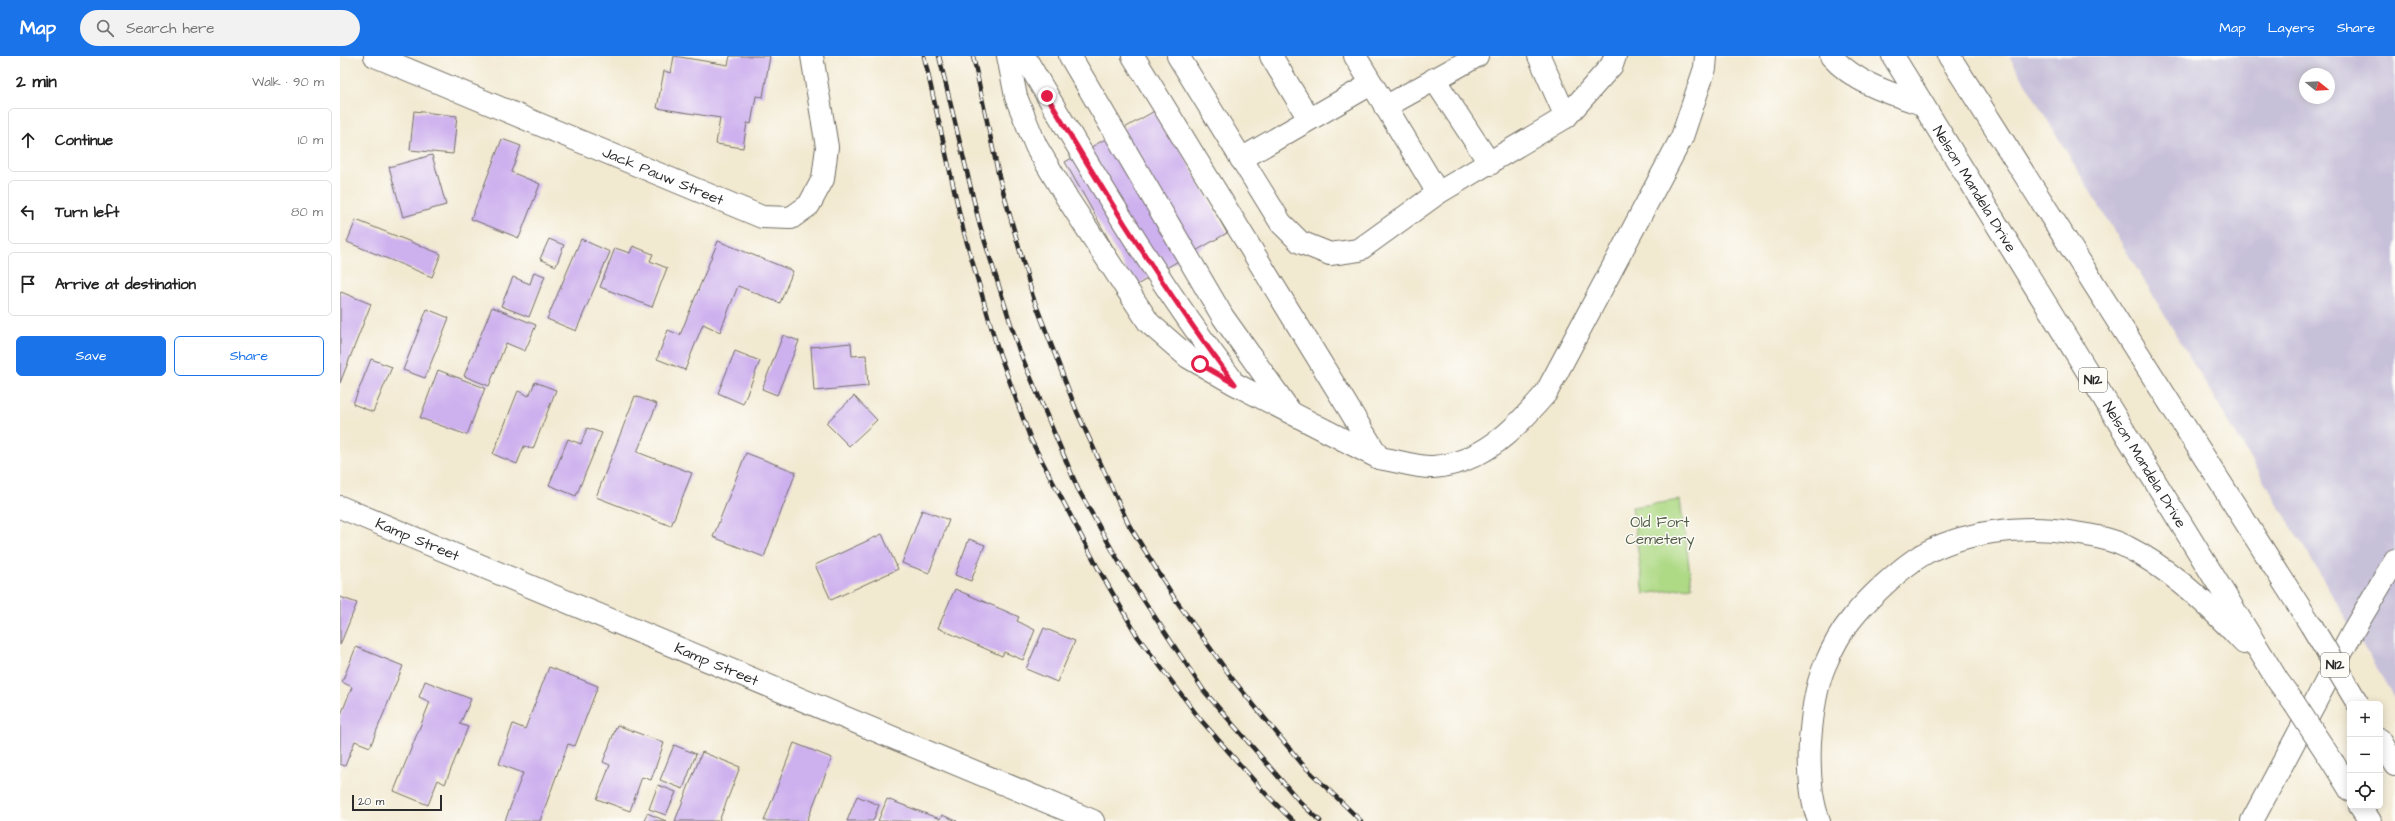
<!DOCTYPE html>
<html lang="en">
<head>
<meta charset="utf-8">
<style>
	:root { --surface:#fff; --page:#f2f2f2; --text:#222; --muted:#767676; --line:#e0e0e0; --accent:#1a73e8 }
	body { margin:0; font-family:"Architects Daughter",sans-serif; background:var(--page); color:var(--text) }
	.controls { position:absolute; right:12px; bottom:12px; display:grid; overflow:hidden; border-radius:6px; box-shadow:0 2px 10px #0003 }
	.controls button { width:36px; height:36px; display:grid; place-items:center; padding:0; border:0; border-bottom:1px solid var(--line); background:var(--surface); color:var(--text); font:20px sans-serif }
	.compass { position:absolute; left:1959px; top:12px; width:36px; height:36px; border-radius:50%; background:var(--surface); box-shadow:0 2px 10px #0003; rotate:108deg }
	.scale { position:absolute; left:12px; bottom:10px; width:90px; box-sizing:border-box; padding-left:4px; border:2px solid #2b2b2b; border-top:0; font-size:11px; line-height:14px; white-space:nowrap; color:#2b2b2b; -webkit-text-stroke:3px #fdfcf7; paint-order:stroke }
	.stop { position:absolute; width:12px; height:12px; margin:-9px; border:3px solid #e11d48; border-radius:50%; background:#fff }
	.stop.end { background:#e11d48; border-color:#fff; box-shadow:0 1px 4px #0008 }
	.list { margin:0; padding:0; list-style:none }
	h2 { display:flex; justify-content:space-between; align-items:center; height:52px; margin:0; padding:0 16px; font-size:17px }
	h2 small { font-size:13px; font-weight:400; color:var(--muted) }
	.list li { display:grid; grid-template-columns:26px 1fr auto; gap:12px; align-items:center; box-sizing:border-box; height:64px; margin:0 8px 8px; padding:0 8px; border:1px solid var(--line); border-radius:6px }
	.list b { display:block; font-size:15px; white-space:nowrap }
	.list em { font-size:13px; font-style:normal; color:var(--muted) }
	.actions { display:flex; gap:8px; padding:12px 16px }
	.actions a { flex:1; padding:9px 0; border:1px solid var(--accent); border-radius:6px; text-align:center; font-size:14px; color:var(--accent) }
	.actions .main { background:var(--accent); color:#fff }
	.icon { flex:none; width:22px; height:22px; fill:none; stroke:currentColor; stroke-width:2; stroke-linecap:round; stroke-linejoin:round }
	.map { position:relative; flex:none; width:2055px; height:765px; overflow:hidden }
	header { display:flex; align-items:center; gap:24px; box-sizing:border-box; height:56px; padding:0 20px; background:var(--accent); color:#fff }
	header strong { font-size:19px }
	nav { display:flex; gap:22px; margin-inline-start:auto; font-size:14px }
	.search { width:280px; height:36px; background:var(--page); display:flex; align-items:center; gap:10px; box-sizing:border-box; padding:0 14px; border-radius:22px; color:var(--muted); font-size:15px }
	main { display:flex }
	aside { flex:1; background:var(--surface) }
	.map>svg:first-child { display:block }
	.industrial { fill:#c7c0d9; fill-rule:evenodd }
	.green { fill:#aed985; stroke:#6c8258 }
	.building { fill:#cdb0ee }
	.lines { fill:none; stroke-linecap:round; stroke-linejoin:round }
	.minor-casing { stroke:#716e65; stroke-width:24 }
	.highway-casing { stroke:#716e65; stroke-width:24 }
	.minor { stroke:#fff; stroke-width:22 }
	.highway { stroke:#fff; stroke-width:22 }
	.rail-casing { stroke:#2b2b2b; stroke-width:4.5 }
	.rail { stroke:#fdfcf7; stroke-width:3; stroke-dasharray:9; stroke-linecap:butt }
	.highway-bridge-casing { stroke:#716e65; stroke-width:24; stroke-linecap:butt }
	.highway-bridge { stroke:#fff; stroke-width:22 }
	.route { stroke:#e11d48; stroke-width:5 }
	.labels { text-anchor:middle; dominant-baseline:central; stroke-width:3; stroke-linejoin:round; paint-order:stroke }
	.shield { fill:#fdfcf7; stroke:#6a6a68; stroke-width:1 }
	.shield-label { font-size:14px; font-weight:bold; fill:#2b2b2b }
	.street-label { font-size:15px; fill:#2b2b2b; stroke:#fdfcf7 }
	.park-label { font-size:15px; fill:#525f46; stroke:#fdfcf7 }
</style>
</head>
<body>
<header>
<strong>Map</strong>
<div class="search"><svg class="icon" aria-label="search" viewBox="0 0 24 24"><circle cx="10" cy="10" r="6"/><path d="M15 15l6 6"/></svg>Search here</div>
<nav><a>Map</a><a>Layers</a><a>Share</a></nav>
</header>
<main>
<aside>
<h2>2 min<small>Walk · 90 m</small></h2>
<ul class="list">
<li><svg class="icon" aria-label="ahead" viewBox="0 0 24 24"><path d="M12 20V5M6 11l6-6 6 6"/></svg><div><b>Continue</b></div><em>10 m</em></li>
<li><svg class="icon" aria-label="left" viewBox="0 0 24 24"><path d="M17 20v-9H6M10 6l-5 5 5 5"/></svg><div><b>Turn left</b></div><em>80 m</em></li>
<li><svg class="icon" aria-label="arrive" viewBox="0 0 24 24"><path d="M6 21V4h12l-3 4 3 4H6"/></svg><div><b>Arrive at destination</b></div></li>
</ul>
<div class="actions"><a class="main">Save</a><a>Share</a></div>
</aside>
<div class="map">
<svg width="2055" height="765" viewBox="0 0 2055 765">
	<rect width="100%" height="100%" fill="#fdfcf7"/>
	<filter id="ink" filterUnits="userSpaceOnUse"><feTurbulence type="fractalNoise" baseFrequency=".025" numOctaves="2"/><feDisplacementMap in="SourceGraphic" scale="8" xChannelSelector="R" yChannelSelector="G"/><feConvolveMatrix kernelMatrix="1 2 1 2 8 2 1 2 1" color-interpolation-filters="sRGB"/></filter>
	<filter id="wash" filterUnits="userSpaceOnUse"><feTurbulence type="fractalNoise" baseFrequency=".012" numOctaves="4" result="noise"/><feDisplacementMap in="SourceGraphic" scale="16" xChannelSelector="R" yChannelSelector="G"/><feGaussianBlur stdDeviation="0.9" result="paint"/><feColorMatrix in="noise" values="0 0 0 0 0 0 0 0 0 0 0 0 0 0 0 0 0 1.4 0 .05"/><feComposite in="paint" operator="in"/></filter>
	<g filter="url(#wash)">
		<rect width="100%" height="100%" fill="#f2e9d1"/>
		<path class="industrial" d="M1669 0H2055V643ZM1965 18H1989V42H1965Z"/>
		<path class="green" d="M1340 444 1352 531 1304 538 1292 451Z"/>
		<g id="blocks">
			<path class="building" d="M334 0 388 9 390 0H430L423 41 416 40 411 68 407 67 403 92 376 88 380 62 317 52 324 15 331 17Z
				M818 53 887 177 795 230 725 106Z
				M74 55 117 60 113 98 70 94Z
				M162 83 181 90 171 116 200 128 179 182 131 163Z
				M92 99 106 149 63 161 49 111Z
				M16 164 101 198 92 221 7 186Z
				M209 183 224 189 216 210 200 203Z
				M241 183 270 196 236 275 207 263Z
				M378 185 453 215 440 247 398 230 380 276 363 268 345 314 317 303 328 274 340 279Z
				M293 190 313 198 310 205 327 212 312 251 260 231 275 192 290 197Z
				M194 216 205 220 189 261 161 250 173 221 190 228Z
				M1 236 31 248 0 327V239Z
				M152 251 196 269 185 295 166 287 149 330 124 320Z
				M87 253 109 262 85 322 63 314Z
				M443 279 459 285 437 339 422 333Z
				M511 287 512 300 526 299 528 330 474 335 471 291Z
				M395 295 420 305 403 348 378 337Z
				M31 303 52 311 33 356 13 348Z
				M98 314 145 332 127 379 80 362Z
				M195 326 216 334 193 393 184 390 177 408 153 398 178 335 189 340Z
				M295 340 317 348 297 396 352 417 331 470 256 441Z
				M514 340 537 364 509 390 486 367Z
				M247 372 262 377 236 440 209 429 228 383 241 388Z
				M406 397 456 416 424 501 373 481Z
				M582 454 609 464 589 517 562 507Z
				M542 478 558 513 491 544 475 509Z
				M629 483 645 489 631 525 615 519Z
				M615 533 679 561 677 565 695 574 683 604 664 596 662 600 598 572Z
				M0 541 17 547 0 589Z
				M704 572 735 585 717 626 686 613Z
				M16 591 63 610 30 691 15 685 5 710 0 708V661L12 631 2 626Z
				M209 611 258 630 235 690 228 688 200 765H165L183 717 159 708 173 668 185 673Z
				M85 625 131 643 120 668 128 671 105 728 98 724 88 749 54 735 90 646 79 641Z
				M277 669 324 687 311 724 302 721 290 755 257 743 270 709 263 706Z
				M454 687 492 702 467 765H424Z
				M334 689 356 698 343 733 320 724Z
				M362 696 400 711 379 765H335Z
				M318 729 336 736 326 759 309 753Z
				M517 740 539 749 533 765H507Z
				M547 743 600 763 602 759 617 765H538Z
				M307 757 326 765H304Z"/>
		</g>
	</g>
	<g filter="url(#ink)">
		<use href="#blocks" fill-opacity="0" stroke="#716e65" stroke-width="1"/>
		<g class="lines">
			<defs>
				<g id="minor">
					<path id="s1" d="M35 0 422 161 451 162 469 149 483 123 487 91 472 0"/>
					<path d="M668 0 676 41 696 90 727 142 809 267 848 301 895 328 1039 402"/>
					<path d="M684 0C748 109 813 219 890 321"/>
					<path d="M730 0 883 261 949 354"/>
					<path d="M793 0 1039 402C1054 404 1078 412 1093 411 1143 407 1176 372 1206 337L1342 81 1365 12 1366 0"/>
					<path d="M838 0 941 167 960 186 990 198 1019 194 1098 137 1226 61 1272 9 1275 0"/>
					<path d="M931 0 969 63"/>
					<path d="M1015 0 1098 137"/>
					<path d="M1199 0 1226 61"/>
					<path d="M1491 0C1515 27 1549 37 1582 48"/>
					<path d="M1094 23 1150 108"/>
					<path d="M1045 51 1137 0"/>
					<path d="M901 103 1031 28"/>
					<path id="s2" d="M0 451 753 765"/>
				</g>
				<g id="highway">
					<path id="s3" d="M1553 0 1938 625 1954 647"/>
					<path d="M1609 0 1971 569"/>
					<path d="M2040 684 2055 709"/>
					<path d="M1994 708 2010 734"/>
					<path d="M2020 750 2030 765"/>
					<path d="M1479 765C1470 742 1469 710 1470 685 1472 660 1475 632 1485 609 1491 595 1500 577 1510 565 1525 545 1560 512 1582 499 1621 476 1684 468 1729 476 1748 479 1770 482 1787 491 1831 513 1871 551 1904 587"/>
					<path d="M1912 765 2013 575 2055 504"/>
				</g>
			</defs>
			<use href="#minor" class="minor-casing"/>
			<use href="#highway" class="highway-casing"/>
			<use href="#minor" class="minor"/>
			<use href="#highway" class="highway"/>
			<defs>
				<path id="rail" d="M584 0 623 173 657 291 691 384 758 512 798 581 860 663 924 736 953 765
					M599 0 640 170 679 294 738 433 783 513 864 635 961 747 980 765
					M633 0 659 121 693 241 737 356 789 469 835 543 894 625 963 709 1021 765"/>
			</defs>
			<use href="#rail" class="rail-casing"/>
			<use href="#rail" class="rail"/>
			<defs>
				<path id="highway-bridge" d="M1971 569 2018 648
					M1954 647 1994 708"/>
			</defs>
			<use href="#highway-bridge" class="highway-bridge-casing"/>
			<use href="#highway-bridge" class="highway-bridge"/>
		</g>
	</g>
	<g class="lines" filter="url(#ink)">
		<path class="route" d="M707 40C765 139 826 237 895 328L860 308"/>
	</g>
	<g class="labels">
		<g class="shield">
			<rect x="1739" y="312" width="28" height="24" rx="3"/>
			<rect x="1981" y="597" width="28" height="24" rx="3"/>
		</g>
		<g class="shield-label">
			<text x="1753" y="324">N12</text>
			<text x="1995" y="609">N12</text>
		</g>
		<g class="street-label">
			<text stroke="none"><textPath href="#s1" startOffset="312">Jack Pauw Street</textPath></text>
			<text stroke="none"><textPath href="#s3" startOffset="156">Nelson Mandela Drive</textPath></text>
			<text stroke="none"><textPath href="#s3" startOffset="480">Nelson Mandela Drive</textPath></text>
			<text stroke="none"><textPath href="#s2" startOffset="84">Kamp Street</textPath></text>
			<text stroke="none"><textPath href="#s2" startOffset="408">Kamp Street</textPath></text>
		</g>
		<g class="park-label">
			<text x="1320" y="466">Old Fort<tspan x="1320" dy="17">Cemetery</tspan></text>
		</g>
	</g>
</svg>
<div class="controls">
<button>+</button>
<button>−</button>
<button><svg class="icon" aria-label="locate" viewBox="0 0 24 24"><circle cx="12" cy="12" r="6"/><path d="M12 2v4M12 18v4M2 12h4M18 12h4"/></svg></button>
</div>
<svg class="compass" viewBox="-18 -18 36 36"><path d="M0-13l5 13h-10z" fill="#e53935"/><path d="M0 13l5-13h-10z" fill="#767676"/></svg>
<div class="scale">20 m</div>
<div class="stop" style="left:860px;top:308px"></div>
<div class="stop end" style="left:707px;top:40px"></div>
</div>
</main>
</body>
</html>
